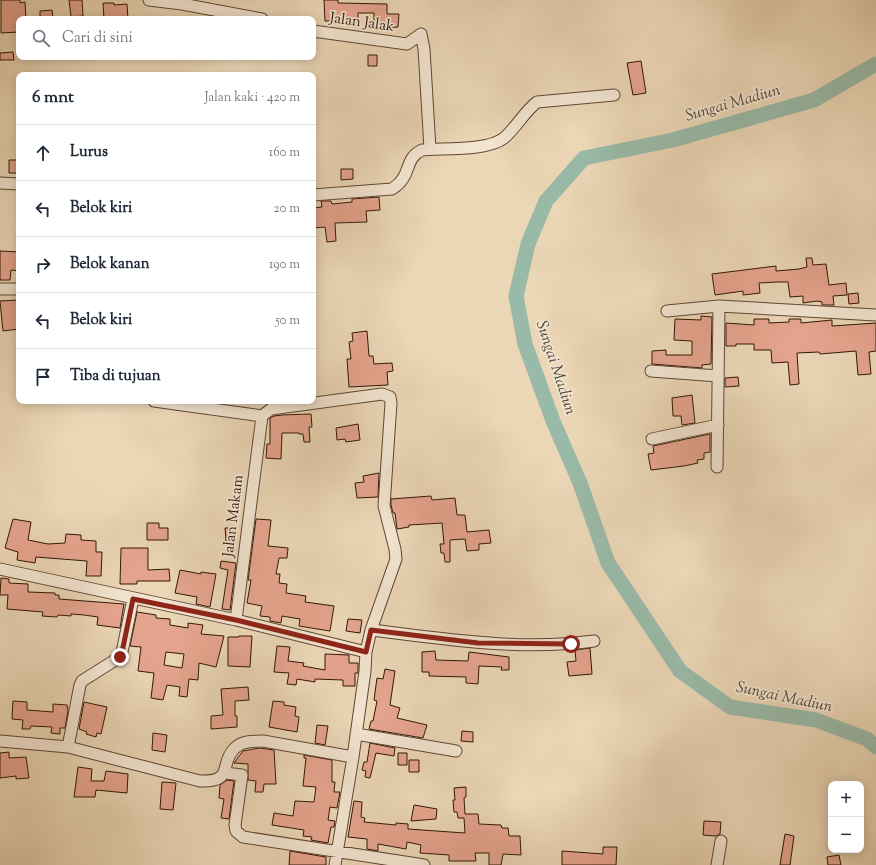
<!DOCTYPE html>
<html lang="id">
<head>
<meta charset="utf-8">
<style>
	:root { --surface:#fff; --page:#f2f2f3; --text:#1f2937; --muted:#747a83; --line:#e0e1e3 }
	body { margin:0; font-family:"Sorts Mill Goudy",serif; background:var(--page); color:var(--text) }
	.controls { position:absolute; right:12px; bottom:12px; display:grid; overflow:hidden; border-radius:8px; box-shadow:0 2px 10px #0003 }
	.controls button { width:36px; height:36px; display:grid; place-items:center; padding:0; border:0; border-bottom:1px solid var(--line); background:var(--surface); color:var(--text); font:20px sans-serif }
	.stop { position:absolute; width:12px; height:12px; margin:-9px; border:3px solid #8f2418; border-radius:50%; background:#fff }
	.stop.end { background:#8f2418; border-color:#fff; box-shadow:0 1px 4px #0008 }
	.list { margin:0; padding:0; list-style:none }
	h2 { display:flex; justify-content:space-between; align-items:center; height:52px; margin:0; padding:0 16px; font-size:17px }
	h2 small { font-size:13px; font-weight:400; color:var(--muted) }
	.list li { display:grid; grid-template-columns:26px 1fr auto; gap:12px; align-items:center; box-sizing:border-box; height:56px; padding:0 16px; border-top:1px solid var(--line) }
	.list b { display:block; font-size:15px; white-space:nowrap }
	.list em { font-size:13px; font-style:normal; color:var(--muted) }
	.icon { flex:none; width:22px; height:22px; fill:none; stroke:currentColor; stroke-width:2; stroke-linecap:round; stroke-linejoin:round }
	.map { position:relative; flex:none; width:876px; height:865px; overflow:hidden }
	.search { position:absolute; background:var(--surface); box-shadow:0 2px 10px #0003; left:16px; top:16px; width:300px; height:44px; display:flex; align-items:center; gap:10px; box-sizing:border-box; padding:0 14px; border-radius:8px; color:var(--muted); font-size:15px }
	.panel { position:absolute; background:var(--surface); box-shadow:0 2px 10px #0003; left:16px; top:72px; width:300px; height:332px; border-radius:8px }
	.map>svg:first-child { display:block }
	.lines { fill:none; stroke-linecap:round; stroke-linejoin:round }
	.river { stroke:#99baa8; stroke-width:15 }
	.building { fill:#e5a48e; stroke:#321607; fill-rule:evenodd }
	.minor-casing { stroke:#604633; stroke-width:13 }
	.minor { stroke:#f2e4d0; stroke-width:11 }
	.route { stroke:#8f2418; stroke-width:5 }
	.labels { text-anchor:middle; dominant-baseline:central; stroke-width:3.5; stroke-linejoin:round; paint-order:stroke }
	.street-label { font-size:15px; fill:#321607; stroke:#f2e4d0 }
	.water-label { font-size:16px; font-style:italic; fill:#514737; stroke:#f2e4d0 }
</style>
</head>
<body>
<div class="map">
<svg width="876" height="865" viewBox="0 0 876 865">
	<rect width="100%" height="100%" fill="#ebd6b6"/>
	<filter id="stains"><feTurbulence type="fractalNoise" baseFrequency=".005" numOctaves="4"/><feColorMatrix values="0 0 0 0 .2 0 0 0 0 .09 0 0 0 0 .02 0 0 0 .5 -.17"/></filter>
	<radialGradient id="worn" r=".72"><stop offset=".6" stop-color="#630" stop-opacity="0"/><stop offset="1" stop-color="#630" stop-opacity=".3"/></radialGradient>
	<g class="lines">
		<path class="river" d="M876 64 814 100 673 140 584 158 546 201 528 244 516 296 525 344 553 421 580 483 608 563 680 671 730 707 816 720 867 739 876 747"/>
	</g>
	<path class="building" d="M1 0H20V3L25 2 26 19H19V32L1 33Z
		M69 0H82L83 16 71 17Z
		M324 0H338V3L387 4V14H399L398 27 374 28V13H358V23H332V21H325Z
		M103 3H114V5L127 4 128 19H104Z
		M52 10 53 19H40V11Z
		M13 52 14 60H0V53Z
		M368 55H377V66H368Z
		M641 61 646 93 633 95 627 63Z
		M9 160H19V173H9Z
		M341 169H353V179L341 180Z
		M379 197 380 210 366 211 367 222 335 223 336 241 327 242 325 227 313 228V208L322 207 321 201H331L332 204 352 202V199Z
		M0 251 19 252V271L11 270 10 280H0Z
		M806 258H812L813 265 826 264 829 285 846 283 847 295 833 296 834 305H822V302L817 301 803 303V296L790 297 788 282H778L759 283 760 293 743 295V291L715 295 712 274 776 266V271L799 269 807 267Z
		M858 293 859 303 849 304 848 294Z
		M19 300V329L3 331 0 301Z
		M701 316 712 317 711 364 702 365V368L652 364V351L666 350V355H692V341L674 340 675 319 701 320Z
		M754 319H769V323L789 322V319H801V323L832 320V326L876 323V351L869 352 871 374 858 375 856 351 820 354 819 352 797 353 799 384 790 385 788 362 772 363 771 350H754V344H736V346H726V323L754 325Z
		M367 331 369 356H373L374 364 392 363 393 371 387 372 388 385 349 387 347 359H351L349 342 353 341 352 333Z
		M738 377 739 386 725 387V378Z
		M692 395 695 423 682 425 681 416H673L672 398Z
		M311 414 312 427H309L310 442H304L303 434H299V433H282L281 459 266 458 267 444H270V418L274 416 282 415Z
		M358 424 360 440 346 442 345 439 337 440 336 428Z
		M710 434V452L704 453V459L697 460 698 463 684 466 651 470 648 454 654 453 653 446Z
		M379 473 378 497 357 498 355 483 364 482 363 476Z
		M431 496 432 500 455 498 457 515H465L467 532 489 530 491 543 479 544V550L467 551 465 539 450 540V562H445L444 553H441L440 544H444L442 523 409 525V527L397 529 395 513H393L391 505V499Z
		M13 519 31 522 28 540 48 544 65 543 66 534 81 535V540L96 541V552H102L101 576H86L87 561 36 557 35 563 17 560 18 552 5 548Z
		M256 519 271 520 268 546 288 548 287 558H279L276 574H280L279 583 287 584 286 593 306 596 305 602 334 606 330 631 299 626 300 619 282 616 281 623 270 621V617L260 616 262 606 247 603 251 580H248Z
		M147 523H159V528H168V540H147Z
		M225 528H235V541H226Z
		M121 548H148V570L169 569 170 581H137V584H120Z
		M221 561 236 563 230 610 222 609 228 570 220 568Z
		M180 570 201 574V572L216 574 210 607 196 604 197 597 175 593Z
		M1 578 9 579V583L28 584V592L55 593V595H59V599L124 604 120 628 97 625 98 617 84 615 71 614V616L58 615 57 617 42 616 43 612 7 609 8 595H0Z
		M137 612 156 615V618L170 619V625L188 628V623L203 625 201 634 224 636 216 667 199 663 198 680 189 679 187 697 179 696 180 687 167 685 163 700 151 698 154 673 138 671 141 647 130 646ZM166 652 184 654 182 668 164 665Z
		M348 619 362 620 360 633 346 631Z
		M239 636H252L250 667 228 666V637H239Z
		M277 646 290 647 288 661 304 663 303 666 325 670V654L349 655V663H358V673H355V686H343V680L315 679V682L297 679 296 685 287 684 289 673 274 672Z
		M590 648 592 674 569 676 567 662 576 661 575 650Z
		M435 651 436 660 468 661 469 652 509 657V670H501L502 667 479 666 478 684 466 683V677L429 676V672H422V652Z
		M385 669 395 671 390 705 400 708 397 718 427 725 423 738 369 729 371 721H373L377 701 374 700 377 678 383 679Z
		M248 687 249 700 235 701V716H237V727L211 729V716L223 715 221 689Z
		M13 701 27 702V710L53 712V704L67 705 68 711 65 728H60V734L51 733 52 727 31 726 30 729H22L23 720 12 719Z
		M273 701 284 702V705L296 707 295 716 299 717 297 732 269 727Z
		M84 702 107 707 101 734 97 733 96 737 86 734 87 732 79 729Z
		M317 725 328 726 325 745 315 743Z
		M462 731 473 732V742L461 741Z
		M153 733 167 735 165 752 152 750Z
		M370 743 395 748 394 756 376 753 370 778 365 777 366 771 362 770 364 762H367Z
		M259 748 274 750 276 784H264L263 792H255L256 781 248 780V764L234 763 243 751Z
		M9 752V758L26 757 29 778 16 779V776L0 778V753Z
		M398 753H407V765H398Z
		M304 755 332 760V782H335L334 792H340L337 808 330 807 328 820 335 821 334 827H331L328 843 311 840 312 837 303 836 304 830 272 825 274 813 293 816 295 801 314 802 316 787 303 786 306 758H304Z
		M409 760H419V772H409Z
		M78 767 92 769 91 781H104L106 771 128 774 127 793 96 790 95 797H74Z
		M227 780 234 781 229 819 221 818 224 799 219 798 220 785Z
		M162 782 176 783 173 810 160 809Z
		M466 787V797L464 798 465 814H478L479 824 501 825 502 828H508L509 836H520L521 855 503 854 501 865H489V853H475L476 861H449V855L420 853 421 845 407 842 406 849 378 844V851L367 849V839L348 837 354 801 362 802 361 817 365 818 364 822 396 825V823L408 824V829L465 833 464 818H458L457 812H454L453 800H455L454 788Z
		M414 805 437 809 436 819 411 821Z
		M704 821 721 822 720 834 716 836 703 835Z
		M785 834 794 836 790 865H780Z
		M603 847H617L616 865H562V851L603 854Z
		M290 851 326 857V865H289Z
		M839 855 841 865H828L827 857Z"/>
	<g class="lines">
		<defs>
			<path id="minor" d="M149 0 182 4 262 19
				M313 31 407 44 421 34 424 49 430 149
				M0 183 19 184
				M313 195 392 189C413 176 403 159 422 150 443 148 488 151 504 138 516 128 524 112 537 102L614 95
				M0 289H19
				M667 311 719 306 876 315
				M651 371 718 376
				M154 401 262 416 271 409 382 394 390 397 391 403 384 506 395 549 396 559 371 630 366 652 365 671 353 757 335 865
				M652 439 718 425
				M717 467 719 306
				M0 569 236 620 366 652
				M236 620 262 416
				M371 630C445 639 519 651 594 641
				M356 734 456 751
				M0 741 68 747 200 781C235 782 219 764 234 749 241 741 253 741 263 741L353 757
				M68 747 80 685 82 681 120 657 122 652 133 599
				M225 773 242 775 235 825 236 831 243 837 424 865
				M717 865 721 841"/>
		</defs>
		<use href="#minor" class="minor-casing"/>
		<use href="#minor" class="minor"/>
	</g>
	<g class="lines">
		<path class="route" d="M120 657 122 652 133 599 236 620 366 652 371 630 478 643 571 644"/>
	</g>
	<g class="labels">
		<g class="street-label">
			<text transform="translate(362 23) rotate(8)">Jalan Jalak</text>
			<text transform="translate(234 516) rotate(-83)">Jalan Makam</text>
		</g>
		<g class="water-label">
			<text transform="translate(733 104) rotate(-16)">Sungai Madiun</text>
			<text transform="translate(555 368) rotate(72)">Sungai Madiun</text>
			<text transform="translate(784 698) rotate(12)">Sungai Madiun</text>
		</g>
	</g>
	<rect width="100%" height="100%" filter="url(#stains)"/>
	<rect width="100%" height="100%" fill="url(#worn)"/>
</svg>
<div class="controls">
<button>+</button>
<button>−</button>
</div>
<div class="stop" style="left:571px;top:644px"></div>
<div class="stop end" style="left:120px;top:657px"></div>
<div class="search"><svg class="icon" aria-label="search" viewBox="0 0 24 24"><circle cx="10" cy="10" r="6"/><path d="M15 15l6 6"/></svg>Cari di sini</div>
<section class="panel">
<h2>6 mnt<small>Jalan kaki · 420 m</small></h2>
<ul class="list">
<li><svg class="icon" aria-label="ahead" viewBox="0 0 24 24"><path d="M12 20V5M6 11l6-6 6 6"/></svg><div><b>Lurus</b></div><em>160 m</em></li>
<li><svg class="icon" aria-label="left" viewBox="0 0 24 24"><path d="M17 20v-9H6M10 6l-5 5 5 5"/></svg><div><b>Belok kiri</b></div><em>20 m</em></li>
<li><svg class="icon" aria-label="right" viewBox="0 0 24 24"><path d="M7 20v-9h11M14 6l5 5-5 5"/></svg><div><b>Belok kanan</b></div><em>190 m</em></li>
<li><svg class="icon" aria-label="left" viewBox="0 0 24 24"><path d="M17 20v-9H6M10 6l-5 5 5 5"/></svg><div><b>Belok kiri</b></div><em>50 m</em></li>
<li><svg class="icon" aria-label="arrive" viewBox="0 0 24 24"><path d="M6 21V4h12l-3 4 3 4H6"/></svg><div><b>Tiba di tujuan</b></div></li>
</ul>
</section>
</div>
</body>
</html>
